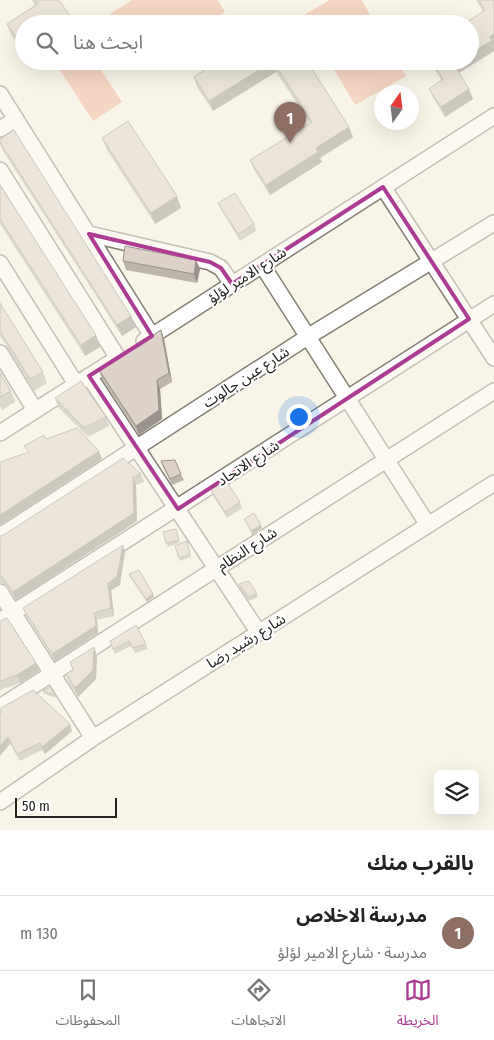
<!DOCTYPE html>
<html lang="ar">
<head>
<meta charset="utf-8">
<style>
	:root { --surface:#fff; --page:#f6f6f6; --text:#222; --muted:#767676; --line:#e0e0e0; --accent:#ad3a93 }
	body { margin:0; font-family:"Fira Sans Condensed","Noto Sans Arabic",sans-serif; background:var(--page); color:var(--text); direction:rtl }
	.controls { position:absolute; right:15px; bottom:15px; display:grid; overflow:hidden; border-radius:8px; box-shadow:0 5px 20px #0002 }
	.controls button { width:45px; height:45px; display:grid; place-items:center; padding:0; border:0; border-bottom:1px solid var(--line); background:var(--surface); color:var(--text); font:25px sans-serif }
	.compass { position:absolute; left:374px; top:85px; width:45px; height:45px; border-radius:50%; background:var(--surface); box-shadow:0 5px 20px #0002; rotate:14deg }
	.scale { position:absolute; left:15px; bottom:12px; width:102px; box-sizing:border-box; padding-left:5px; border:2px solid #25231f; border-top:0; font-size:14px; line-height:18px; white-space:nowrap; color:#25231f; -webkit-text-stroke:4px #fff; paint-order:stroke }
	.you { position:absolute; left:298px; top:416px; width:18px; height:18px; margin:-12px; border:4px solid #fff; border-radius:50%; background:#1a73e8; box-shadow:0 0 0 8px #1a73e833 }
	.badge { display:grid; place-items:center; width:32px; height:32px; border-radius:50%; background:var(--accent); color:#fff; font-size:16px; font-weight:700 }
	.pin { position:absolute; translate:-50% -41px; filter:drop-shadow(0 1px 2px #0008) }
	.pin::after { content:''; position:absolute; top:26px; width:18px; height:15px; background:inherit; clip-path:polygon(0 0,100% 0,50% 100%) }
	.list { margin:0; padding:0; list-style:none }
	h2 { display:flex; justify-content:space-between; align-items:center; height:65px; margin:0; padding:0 20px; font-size:21px }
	h2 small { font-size:16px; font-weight:400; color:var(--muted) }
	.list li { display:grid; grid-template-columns:32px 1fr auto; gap:15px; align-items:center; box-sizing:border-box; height:75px; padding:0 20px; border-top:1px solid var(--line) }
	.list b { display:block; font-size:19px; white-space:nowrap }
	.list p { margin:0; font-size:16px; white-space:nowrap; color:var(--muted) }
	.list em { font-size:16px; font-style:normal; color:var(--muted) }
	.icon { flex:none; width:28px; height:28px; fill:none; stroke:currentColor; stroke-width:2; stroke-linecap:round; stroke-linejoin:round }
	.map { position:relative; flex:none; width:494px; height:830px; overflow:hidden; direction:ltr }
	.search { position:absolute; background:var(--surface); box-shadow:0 5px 20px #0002; left:15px; right:15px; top:15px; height:55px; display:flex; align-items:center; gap:12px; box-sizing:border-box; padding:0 18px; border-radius:28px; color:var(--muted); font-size:19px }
	.sheet { height:140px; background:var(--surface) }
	nav { display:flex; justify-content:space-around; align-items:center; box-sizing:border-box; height:70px; border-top:1px solid var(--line); background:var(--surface); font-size:14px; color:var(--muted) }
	nav a { display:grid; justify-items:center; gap:2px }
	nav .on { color:var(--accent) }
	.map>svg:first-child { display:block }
	.green { fill:#f1b294 }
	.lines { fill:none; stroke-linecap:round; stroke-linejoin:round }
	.street-casing { stroke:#837f73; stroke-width:18 }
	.street { stroke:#fff; stroke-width:15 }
	.wall { fill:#bdb5ab }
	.shaded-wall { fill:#9a938b }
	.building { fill:#dcd2c7; stroke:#9a938b }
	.marked { fill:none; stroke:#ad3a93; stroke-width:4; stroke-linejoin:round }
	.labels { text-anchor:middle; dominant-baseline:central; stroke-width:4.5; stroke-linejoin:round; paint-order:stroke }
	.street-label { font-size:15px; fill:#25231f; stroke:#fff }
</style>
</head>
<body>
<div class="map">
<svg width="494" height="830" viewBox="0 0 494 830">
	<rect width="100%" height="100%" fill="#f8f4e7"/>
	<path class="green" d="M132 0H218L225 12 206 24H116L110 14Z
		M330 0H362L375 24H307L302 16Z
		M54 61H95L122 102 93 121Z
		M329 61H397L406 76 355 105Z"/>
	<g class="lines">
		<defs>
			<path id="street" d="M0 94 152 336
				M0 129 16 119
				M0 170 118 358
				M383 187 494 358
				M89 234 210 262 221 268 232 284
				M0 263 76 384
				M262 265 428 525
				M144 341 494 116
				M0 353 35 410
				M89 376 259 633
				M0 433 116 359
				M0 536 309 336 494 223
				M0 592 93 738
				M0 621 494 304
				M0 707 494 391
				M0 802 93 738 494 483"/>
		</defs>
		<use href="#street" class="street-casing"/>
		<use href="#street" class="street"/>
	</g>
	<path class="wall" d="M32 0H59L24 24V54L11 35 7 24 35 5Z
		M476 0H494V51L459 73 473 99 445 117 433 98 429 89 442 81 429 61H470L483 11Z
		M218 61H307L349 127 353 137 320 158 322 162 270 195 254 170 250 160 310 123 276 72 213 111 197 87 194 77Z
		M102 138 181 208 155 224 107 150Z
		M0 139 136 327 122 336 3 151 0 144Z
		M0 185 96 335 100 347 85 356 0 224Z
		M218 203 254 224 256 231 240 241 221 209Z
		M196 260 200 269 197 283 126 270 123 261Z
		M0 303 43 372 47 383 34 391 0 336Z
		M161 330 164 339 172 382 160 389 162 419 139 435 102 379 99 370Z
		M0 373 11 391 15 402 2 410 0 406Z
		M55 398 106 417 109 426 88 437 58 407Z
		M161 461 181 474 184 480 172 485 163 467Z
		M141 474 144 482 136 485 137 521 133 524 16 600 4 584H0V536H2Z
		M211 490 240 502 242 508 227 518 213 496Z
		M176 529 180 543 168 547 163 532Z
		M187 541 191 557 180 561 175 546Z
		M125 552 120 585 111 590 114 616 97 620 98 633 55 661 26 615 23 608Z
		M129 574 154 597 147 602 130 577Z
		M239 584 257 594 258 597 249 601 240 588Z
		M0 621 36 663 39 671 20 683 0 690Z
		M136 625 148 649 135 653 131 646 115 654 110 641Z
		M94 647 97 656 96 679 78 697 69 683 66 674 73 671Z
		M43 691 55 695 56 698 44 694Z
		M0 717 72 731 45 754 42 750 20 761 10 744Z"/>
	<path class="shaded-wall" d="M70 16 73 24H58Z
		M494 34V51L457 74 454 65 459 61H470V54L489 37Z
		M30 61H37L31 65Z
		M273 61 276 72 213 111 209 101Z
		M469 89 473 99 445 117 441 107Z
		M349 127 353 137 320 158 322 162 270 195 266 185 316 148Z
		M177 196 181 208 155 224 151 213Z
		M196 260 200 269 197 283 194 274Z
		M131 316 136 327 122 336 117 325Z
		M161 330 164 339 172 382 169 373Z
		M96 335 100 347 85 356 81 345Z
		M157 380 160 389 162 419 139 435 136 426Z
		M99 451 102 459 0 525V515Z
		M133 477 136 485 137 521 16 600 13 592Z
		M261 525 262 528 252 535 251 531Z
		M123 545 125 552 120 585 111 590 114 616 111 608 108 583Z
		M153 594 154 597 147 602 146 599Z
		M94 613 97 620 98 633 55 661 52 654Z
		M94 647 97 656 96 679 78 697 75 688Z
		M36 663 39 671 20 683 17 675Z
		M70 724 72 731 45 754 42 747Z
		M8 737 10 744 0 756V746Z"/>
	<path class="building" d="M35 0H59L70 16 58 24H24V49L7 24 38 4Z
		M479 0H494V34L489 37 492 40 470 54V24H464L485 10Z
		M218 61H307L349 127 316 148 318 152 266 185 250 160 312 122 273 61 209 101 194 77Z
		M432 61H459L454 65 469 89 441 107 429 89 443 79Z
		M128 121 177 196 151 213 102 138Z
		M14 130 131 316 117 325 0 142V139Z
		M0 185 96 335 81 345 0 219Z
		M235 193 254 224 238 234 218 203Z
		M125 246 196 260 194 274 123 261Z
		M0 303 43 372 30 379 0 331Z
		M161 330 169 373 157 380 159 410 136 426 99 370Z
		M0 373 11 391 0 397Z
		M81 381 106 417 84 428 55 398Z
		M77 428 99 451 0 515V462L29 452 24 446 44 435 46 439Z
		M123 458 141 474 133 477 134 513 13 592 1 576H0V536H2Z
		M175 460 181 474 170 479 161 461Z
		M226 480 240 502 225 512 211 490Z
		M254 513 261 525 251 531 244 519Z
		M176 529 179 540 166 543 163 532Z
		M187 541 190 554 179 558 175 546Z
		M123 545 117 577 108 583 111 608 94 613 96 626 52 654 23 608Z
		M139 570 153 594 146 599 129 574Z
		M249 581 257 594 248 597 239 584Z
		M7 618 36 663 17 675 0 681V621Z
		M136 625 146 644 133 648 129 641 113 649 110 641Z
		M94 647 93 670 75 688 66 674 73 670 70 662Z
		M50 687 55 695 43 691Z
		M33 690 70 724 42 747 40 743 17 754 8 737 0 746V717L1 708Z"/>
	<path d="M0 0H494V830H0ZM383 187 469 319 178 509 89 376 152 336 89 234 210 262 221 268 232 284Z" fill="#f8f4e7" fill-opacity=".55" fill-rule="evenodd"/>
	<path class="marked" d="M383 187 469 319 178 509 89 376 152 336 89 234 210 262 221 268 232 284Z"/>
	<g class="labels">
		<g class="street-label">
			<text transform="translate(247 275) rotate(-33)">شارع الامير لؤلؤ</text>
			<text transform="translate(246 377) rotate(-33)">شارع عين جالوت</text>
			<text transform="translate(248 463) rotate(-33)">شارع الاتحاد</text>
			<text transform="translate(247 549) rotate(-33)">شارع النظام</text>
			<text transform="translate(246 641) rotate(-32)">شارع رشيد رضا</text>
		</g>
	</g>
</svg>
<div class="controls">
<button><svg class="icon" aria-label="layers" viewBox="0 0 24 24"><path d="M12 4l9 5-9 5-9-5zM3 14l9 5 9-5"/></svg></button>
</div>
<svg class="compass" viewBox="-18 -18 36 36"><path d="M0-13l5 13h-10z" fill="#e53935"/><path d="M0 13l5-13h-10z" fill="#767676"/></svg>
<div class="scale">50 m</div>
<div class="you"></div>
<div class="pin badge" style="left:290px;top:143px;background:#8d6e63">1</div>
<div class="search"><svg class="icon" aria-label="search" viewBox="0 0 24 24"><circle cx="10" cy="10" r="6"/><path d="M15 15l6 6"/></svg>ابحث هنا</div>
</div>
<section class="sheet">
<h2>بالقرب منك<small></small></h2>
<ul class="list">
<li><span class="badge" style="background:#8d6e63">1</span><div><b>مدرسة الاخلاص</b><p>مدرسة · شارع الامير لؤلؤ</p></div><em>130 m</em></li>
</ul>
</section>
<nav>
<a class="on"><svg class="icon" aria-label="map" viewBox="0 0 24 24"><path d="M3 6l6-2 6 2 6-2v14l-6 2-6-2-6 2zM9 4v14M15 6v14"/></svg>الخريطة</a>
<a><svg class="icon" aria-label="directions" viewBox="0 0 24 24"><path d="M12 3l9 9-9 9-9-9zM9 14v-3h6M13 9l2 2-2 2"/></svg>الاتجاهات</a>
<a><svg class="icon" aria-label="saved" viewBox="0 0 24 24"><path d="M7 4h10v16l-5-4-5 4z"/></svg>المحفوظات</a>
</nav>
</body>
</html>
